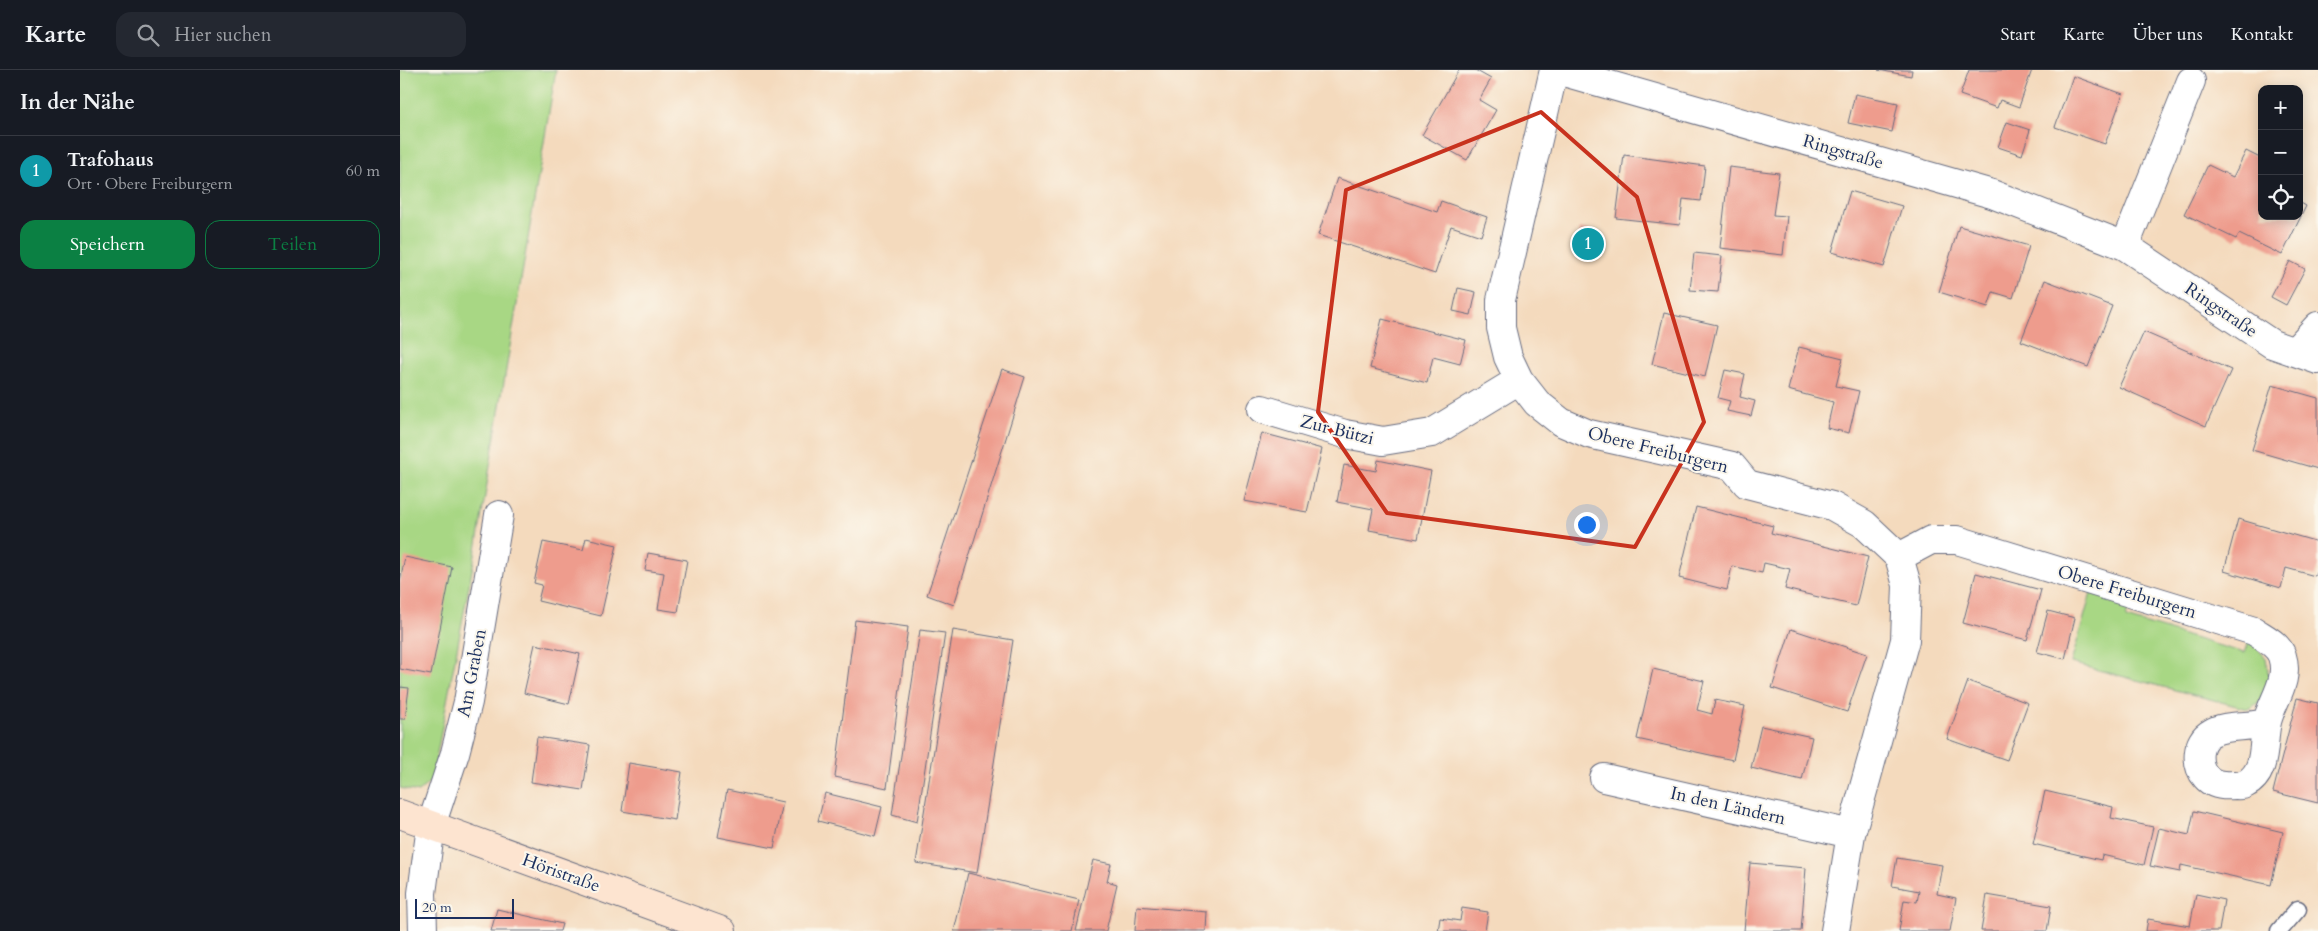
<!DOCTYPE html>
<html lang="de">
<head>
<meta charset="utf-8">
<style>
	:root { --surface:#171b24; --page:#242831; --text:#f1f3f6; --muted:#9ea1a6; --line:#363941; --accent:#0b8043 }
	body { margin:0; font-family:Cardo,serif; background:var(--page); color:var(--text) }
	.controls { position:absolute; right:15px; top:15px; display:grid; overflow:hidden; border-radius:10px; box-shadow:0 2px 12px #0003 }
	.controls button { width:45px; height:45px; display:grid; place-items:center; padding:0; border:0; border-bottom:1px solid var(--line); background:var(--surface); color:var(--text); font:25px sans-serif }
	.scale { position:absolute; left:15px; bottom:12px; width:99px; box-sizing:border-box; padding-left:5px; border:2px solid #1b2f5e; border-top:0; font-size:14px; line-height:18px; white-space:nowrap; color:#1b2f5e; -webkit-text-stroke:4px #fbf7ec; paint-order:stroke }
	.you { position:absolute; left:1186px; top:454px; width:18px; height:18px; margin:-12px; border:4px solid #fff; border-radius:50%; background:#1a73e8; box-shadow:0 0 0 8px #1a73e833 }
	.badge { display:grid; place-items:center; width:32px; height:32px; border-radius:50%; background:var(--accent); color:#fff; font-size:16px; font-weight:700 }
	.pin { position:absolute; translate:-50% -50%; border:2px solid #fff; box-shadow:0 1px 5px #0006 }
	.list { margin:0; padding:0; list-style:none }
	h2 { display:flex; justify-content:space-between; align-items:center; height:65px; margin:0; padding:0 20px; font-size:21px }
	h2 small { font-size:16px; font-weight:400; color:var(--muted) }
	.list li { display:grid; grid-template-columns:32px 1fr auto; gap:15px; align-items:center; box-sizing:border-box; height:70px; padding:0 20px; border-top:1px solid var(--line) }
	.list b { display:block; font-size:19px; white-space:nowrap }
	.list p { margin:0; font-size:16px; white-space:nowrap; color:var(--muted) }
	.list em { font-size:16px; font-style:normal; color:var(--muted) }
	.actions { display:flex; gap:10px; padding:15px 20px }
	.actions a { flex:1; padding:11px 0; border:1px solid var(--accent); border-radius:15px; text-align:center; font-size:18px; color:var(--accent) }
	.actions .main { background:var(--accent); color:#fff }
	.icon { flex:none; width:28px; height:28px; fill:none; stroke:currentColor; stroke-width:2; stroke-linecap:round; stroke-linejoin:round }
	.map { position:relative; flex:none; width:1918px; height:861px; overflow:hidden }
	header { display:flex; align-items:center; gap:30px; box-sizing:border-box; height:70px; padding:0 25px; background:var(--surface); border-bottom:1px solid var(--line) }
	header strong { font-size:24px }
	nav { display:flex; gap:28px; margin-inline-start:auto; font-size:18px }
	.search { width:350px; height:45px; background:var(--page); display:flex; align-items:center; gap:12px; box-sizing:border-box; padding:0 18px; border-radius:15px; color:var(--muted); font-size:19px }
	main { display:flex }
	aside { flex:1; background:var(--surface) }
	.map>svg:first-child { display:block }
	.green { fill:#a8d784; stroke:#628371 }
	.building { fill:#ee9c8d }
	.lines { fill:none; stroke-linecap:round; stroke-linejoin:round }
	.service-casing { stroke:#676b7f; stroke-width:19 }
	.minor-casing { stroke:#676b7f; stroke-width:30 }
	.tertiary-casing { stroke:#676b7f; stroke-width:30 }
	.secondary-casing { stroke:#676b7f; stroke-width:30 }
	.service { stroke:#fff; stroke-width:16 }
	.minor { stroke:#fff; stroke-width:28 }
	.tertiary { stroke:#fff; stroke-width:28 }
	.secondary { stroke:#fde4d0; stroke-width:28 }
	.marked { fill:none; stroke:#c8321e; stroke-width:4; stroke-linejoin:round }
	.labels { text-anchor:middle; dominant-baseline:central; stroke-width:4; stroke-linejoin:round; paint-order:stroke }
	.street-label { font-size:18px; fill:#1b2f5e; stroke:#fbf7ec }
</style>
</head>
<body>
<header>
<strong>Karte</strong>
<div class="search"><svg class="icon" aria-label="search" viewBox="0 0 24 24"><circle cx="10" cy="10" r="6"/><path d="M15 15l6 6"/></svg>Hier suchen</div>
<nav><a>Start</a><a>Karte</a><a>Über uns</a><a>Kontakt</a></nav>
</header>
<main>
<aside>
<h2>In der Nähe<small></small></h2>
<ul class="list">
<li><span class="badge" style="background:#0f9aa8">1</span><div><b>Trafohaus</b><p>Ort · Obere Freiburgern</p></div><em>60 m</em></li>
</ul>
<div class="actions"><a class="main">Speichern</a><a>Teilen</a></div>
</aside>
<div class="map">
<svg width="1918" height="861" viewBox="0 0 1918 861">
	<rect width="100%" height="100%" fill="#fbf7ec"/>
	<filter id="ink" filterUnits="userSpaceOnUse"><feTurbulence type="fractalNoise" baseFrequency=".02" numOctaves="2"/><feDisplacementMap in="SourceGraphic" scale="10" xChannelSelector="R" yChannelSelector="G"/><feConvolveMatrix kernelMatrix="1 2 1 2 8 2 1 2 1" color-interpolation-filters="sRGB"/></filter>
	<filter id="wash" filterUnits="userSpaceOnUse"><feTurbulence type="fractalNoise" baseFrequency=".0096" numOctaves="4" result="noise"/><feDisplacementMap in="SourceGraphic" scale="20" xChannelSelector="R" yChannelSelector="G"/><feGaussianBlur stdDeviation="1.12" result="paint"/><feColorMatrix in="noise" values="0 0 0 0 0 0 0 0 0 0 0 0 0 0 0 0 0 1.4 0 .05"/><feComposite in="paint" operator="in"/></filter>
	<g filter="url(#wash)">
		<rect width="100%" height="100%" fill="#f4dabd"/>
		<path class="green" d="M0 0H156L77 474 32 710 18 722 0 718Z
			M1691 523 1730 534 1726 548 1844 583 1849 569 1866 588 1869 608 1865 622 1858 633 1848 639 1671 593Z"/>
		<g id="blocks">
			<path class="building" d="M1059 0H1075L1091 9 1079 30 1096 40 1067 90 1022 65Z
				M1478 0H1512L1511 6Z
				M1569 0H1632L1619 37 1600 30 1597 38 1560 25Z
				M1673 6 1723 24 1705 74 1655 57Z
				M1455 24 1498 33 1492 62 1448 53Z
				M1607 52 1630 60 1622 85 1598 77Z
				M1846 81 1862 89V146H1899V132L1906 136 1882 185 1839 164 1836 169 1784 144 1808 95 1833 107Z
				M1224 85 1305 96 1301 131 1283 129 1280 155 1216 148Z
				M1329 97 1379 103 1373 145 1387 146 1383 185 1320 178Z
				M937 108 1037 142 1041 131 1087 147 1081 166 1051 156 1035 204 918 165Z
				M1450 121 1502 136 1484 197 1432 182Z
				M1559 156 1629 176 1613 228 1593 222 1588 237 1539 222Z
				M1180 158 1202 164 1195 190 1176 185Z
				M1294 183 1322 186 1318 222 1290 220Z
				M1890 191 1905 199 1886 235 1871 227Z
				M1645 210 1712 236 1688 297 1621 271Z
				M1058 218 1076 222 1071 245 1053 241Z
				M1264 243 1317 255 1305 307 1252 294Z
				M982 249 1066 270 1060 294 1033 287 1027 313 970 298Z
				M1744 262 1831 300 1806 356 1719 317Z
				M1399 277 1443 288 1436 316 1459 321 1449 363 1427 358 1433 332 1388 320Z
				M602 299 625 307 554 535 527 525Z
				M1325 300 1345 304 1340 327 1355 331 1351 346 1327 341 1330 331 1318 328Z
				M1872 315 1918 328V399L1852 380Z
				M862 363 922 379 907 442 844 431Z
				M978 390 1031 401 1018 469 969 460 973 439 937 432 944 395 976 401Z
				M1296 437 1373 456 1371 463 1468 487 1456 536 1385 519 1390 499 1364 493 1362 503 1332 496 1327 520 1279 508Z
				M1838 449 1918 472V496L1915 506 1886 498 1881 518 1824 501Z
				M186 468 217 475 201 546 138 531 142 515 134 513 143 472 183 480Z
				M248 483 287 490 278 542 258 539 264 503 245 500Z
				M5 487 52 497 31 605 0 599V511Z
				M1576 503 1641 520 1627 570 1563 553Z
				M1648 541 1675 548 1665 589 1637 582Z
				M455 550 508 557 487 718 435 707Z
				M1391 559 1467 584 1447 642 1372 618Z
				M520 560 545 563 517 752 492 745Z
				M553 560 613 570 577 803 516 793Z
				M135 574 180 584 169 634 124 623Z
				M1253 599 1304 611 1297 640 1312 644 1315 630 1345 636 1333 690 1237 669Z
				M1568 611 1628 633 1607 690 1547 669Z
				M0 617 9 618 5 649H0Z
				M1897 628 1918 633V733L1873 722Z
				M1361 656 1412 667 1402 710 1351 698Z
				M137 667 190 675 183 720 131 712Z
				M229 693 282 702 275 750 222 741Z
				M327 720 383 732 374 778 318 767Z
				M1645 721 1713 737 1711 748 1753 757 1744 795 1702 785 1701 790 1633 774Z
				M425 723 482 737 475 766 418 751Z
				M1794 741 1883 762 1871 815 1781 795 1780 802 1750 796 1759 758 1789 765Z
				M1497 788 1542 795 1537 824 1556 828 1550 861H1499L1504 830 1517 832 1519 821 1492 816Z
				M693 790 711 794 707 811 717 814 706 861H676Z
				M1350 793 1406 798 1401 861H1344Z
				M568 803 679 830 672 861H554Z
				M1796 824 1824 830 1819 861H1746L1748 849 1790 856Z
				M1587 825 1651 836 1647 861H1581Z
				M737 836 807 842 806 861H735Z
				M1062 838 1088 842 1085 861H1038L1040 848 1060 851Z
				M97 839 162 854 160 861H91Z"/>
		</g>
	</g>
	<g filter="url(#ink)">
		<use href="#blocks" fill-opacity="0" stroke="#676b7f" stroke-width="1"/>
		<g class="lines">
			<defs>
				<path id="service" d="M1879 861 1898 839"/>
				<path id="minor" d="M1154 0 1101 230V258L1108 287 1119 310 1137 333 1161 352 1189 364 1332 396 1347 414 1432 436 1464 454 1499 487 1507 515 1505 570 1451 764 1435 861
					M1157 0 1592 124 1725 176 1872 274 1918 290
					M1725 176 1791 11
					M1895 281 1918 256
					M862 339 945 364 983 371 1032 363 1119 310
					M1499 487 1531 470H1557L1854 561C1864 568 1878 574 1882 586 1890 611 1872 630 1867 652 1862 672 1868 703 1845 714 1842 716 1837 715 1834 715 1824 716 1813 715 1806 707 1795 695 1796 671 1811 663 1827 653 1849 659 1867 652
					M1204 708 1451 764
					M31 756 55 683 68 632 99 445"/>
				<path id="tertiary" d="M23 861 22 823 31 756"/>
				<path id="secondary" d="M0 744 322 861"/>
			</defs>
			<use href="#service" class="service-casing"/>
			<use href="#minor" class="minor-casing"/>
			<use href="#tertiary" class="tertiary-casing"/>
			<use href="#secondary" class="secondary-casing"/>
			<use href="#service" class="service"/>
			<use href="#minor" class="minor"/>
			<use href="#tertiary" class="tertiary"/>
			<use href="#secondary" class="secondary"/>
		</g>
	</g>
	<path class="marked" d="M1141 42 1237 127 1304 352 1235 477 987 443 918 342 946 120Z"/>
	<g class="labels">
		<g class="street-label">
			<text transform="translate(1443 82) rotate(16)">Ringstraße</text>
			<text transform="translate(1821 240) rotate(34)">Ringstraße</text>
			<text transform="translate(937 360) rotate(14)">Zur Bützi</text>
			<text transform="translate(1258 380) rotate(14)">Obere Freiburgern</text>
			<text transform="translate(1727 522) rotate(17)">Obere Freiburgern</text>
			<text transform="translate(72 603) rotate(-79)">Am Graben</text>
			<text transform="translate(1328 736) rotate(13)">In den Ländern</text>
			<text transform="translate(161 803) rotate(20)">Höristraße</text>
		</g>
	</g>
</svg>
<div class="controls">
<button>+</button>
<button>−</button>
<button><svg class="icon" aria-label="locate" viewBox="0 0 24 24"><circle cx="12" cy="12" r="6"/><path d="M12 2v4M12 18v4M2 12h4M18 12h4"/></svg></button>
</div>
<div class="scale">20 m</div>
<div class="you"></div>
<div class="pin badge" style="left:1188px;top:174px;background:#0f9aa8">1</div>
</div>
</main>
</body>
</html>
